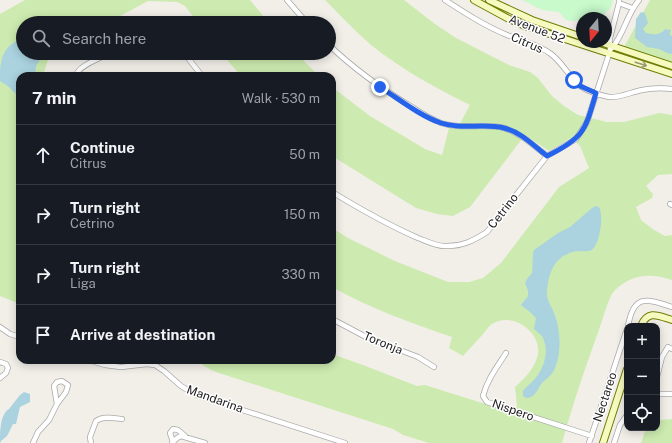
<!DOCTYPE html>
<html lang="en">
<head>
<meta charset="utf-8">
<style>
	:root { --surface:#171b24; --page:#20242c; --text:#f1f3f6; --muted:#9ea1a6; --line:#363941 }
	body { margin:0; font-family:"Public Sans",sans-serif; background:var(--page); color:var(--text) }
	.controls { position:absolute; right:12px; bottom:12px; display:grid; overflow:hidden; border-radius:8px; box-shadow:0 2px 10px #0003 }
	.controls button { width:36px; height:36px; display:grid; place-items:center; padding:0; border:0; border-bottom:1px solid var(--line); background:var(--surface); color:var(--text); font:20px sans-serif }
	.compass { position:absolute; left:576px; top:12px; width:36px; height:36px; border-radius:50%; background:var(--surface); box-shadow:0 2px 10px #0003; rotate:198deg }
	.stop { position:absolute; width:12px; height:12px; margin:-9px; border:3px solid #2563eb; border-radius:50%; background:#fff }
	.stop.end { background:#2563eb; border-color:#fff; box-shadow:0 1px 4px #0008 }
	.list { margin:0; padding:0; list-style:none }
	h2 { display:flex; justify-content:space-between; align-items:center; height:52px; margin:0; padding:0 16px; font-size:17px }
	h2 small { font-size:13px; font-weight:400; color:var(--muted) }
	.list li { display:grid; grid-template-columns:26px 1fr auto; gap:12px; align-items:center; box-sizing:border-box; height:60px; padding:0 16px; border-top:1px solid var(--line) }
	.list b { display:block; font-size:15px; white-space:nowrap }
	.list p { margin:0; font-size:13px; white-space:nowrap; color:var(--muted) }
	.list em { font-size:13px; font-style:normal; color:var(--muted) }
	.icon { flex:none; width:22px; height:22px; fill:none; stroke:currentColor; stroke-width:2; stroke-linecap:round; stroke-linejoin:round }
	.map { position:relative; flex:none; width:672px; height:443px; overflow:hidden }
	.search { position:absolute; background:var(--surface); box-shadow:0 2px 10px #0003; left:16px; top:16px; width:320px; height:44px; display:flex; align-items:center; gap:10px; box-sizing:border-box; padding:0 14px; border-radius:22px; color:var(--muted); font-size:15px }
	.panel { position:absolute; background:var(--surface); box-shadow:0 2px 10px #0003; left:16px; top:72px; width:320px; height:292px; border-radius:12px }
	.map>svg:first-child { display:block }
	.grass { fill:#cdebb0 }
	.park { fill:#c8facc }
	.water { fill:#aad3df }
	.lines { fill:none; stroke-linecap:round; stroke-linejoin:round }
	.street-casing { stroke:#a9a9a9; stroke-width:6 }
	.secondary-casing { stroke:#707d05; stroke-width:8 }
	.street { stroke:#fff; stroke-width:4.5 }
	.secondary { stroke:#f7fabf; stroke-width:6 }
	.oneway { stroke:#979978 }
	.route { stroke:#2563eb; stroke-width:5 }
	.labels { text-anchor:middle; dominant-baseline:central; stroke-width:3; stroke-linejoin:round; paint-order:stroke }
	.street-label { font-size:12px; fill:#222; stroke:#fff }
</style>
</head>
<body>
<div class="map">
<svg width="672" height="443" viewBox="0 0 672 443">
	<rect width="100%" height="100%" fill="#f2efe9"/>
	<path class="grass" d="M25 0H250L269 23H198L185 6 177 2 148 1 107 23H23V53H52L49 56 43 76H20V304L0 296V14Z
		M325 0H404L435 24 456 38 509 65 530 72 538 78 552 96 564 106 578 115 607 122H624L659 113 672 115V174L658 175 646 186 653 194 652 198 636 207 641 220 654 230 665 236 672 235V280C650 273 633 274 615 290 609 296 604 315 601 324 587 363 573 403 562 443H429L403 435 393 429 219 373 211 370 195 360H332V354L363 365 417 386 425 385 514 413 517 406 515 387C524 379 533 370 537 358 545 335 513 310 492 324 489 326 486 330 484 333 477 341 470 348 463 356L449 348 452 337C411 323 369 308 332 287V228L350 239 395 261 433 276 448 282H469L483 278 501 263 559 187 589 168 580 146 571 138 549 151 525 135 470 207 453 216 437 214 416 208 332 156V87L370 116 425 149 442 155 449 128 457 129 470 105C435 88 401 69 371 45 355 31 340 15 325 0Z
		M650 0H672V62L624 47Z
		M221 53H296L319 76H241Z
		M672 419V443H641L646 428H657V422L660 420Z"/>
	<path class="park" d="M522 0H613L611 8 605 13 604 18H582V20L573 21 566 20 559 12 542 10Z"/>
	<path class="water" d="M641 12 645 13 648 23 643 29 646 33C653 35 661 35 665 29L671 30 670 33V35L672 36V54L667 53 659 49 647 47 635 38 636 19Z
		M23 39V53H44L36 66 35 76H20V96L16 94 9 87 0 81C0 62 1 45 23 39Z
		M596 206 599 207C604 215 600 244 592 250 587 252 582 251 577 251 555 255 549 271 547 291 546 300 551 305 554 313 561 330 562 356 553 372 550 377 546 379 542 383 537 389 536 398 526 398L523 396V391C526 387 529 385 532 382 543 371 550 353 543 338 541 334 537 332 534 329L536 318 530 312 521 305 528 296V291L525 283 527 279 532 273 533 253 534 250 558 233 570 227 592 208Z
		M24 392 30 394V402L20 407 16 424H13L7 436 1 441 0 443C0 432 0 414 9 409L20 395Z"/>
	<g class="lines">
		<defs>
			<path id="street" d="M287 0 307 23
				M445 0C465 13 485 26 507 35 522 41 538 44 551 54 563 63 569 77 580 86 587 91 600 95 609 97 620 98 631 92 642 90 652 88 662 88 672 89
				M619 3 632 8
				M329 45C354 69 382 89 412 107 421 113 431 119 441 123 461 130 484 123 504 128 521 133 534 146 547 156
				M612 48C624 34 627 14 639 0
				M184 53 202 76
				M76 76C77 66 101 58 110 53
				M332 192C360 209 388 225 418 238 426 241 436 246 444 246 461 247 473 241 487 232L547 156 576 139 587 122 610 51V38L619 3V0
				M670 204 672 205
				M332 319 366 337 418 357 434 367
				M628 326C634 293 647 299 672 307
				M0 327 10 334 20 337
				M506 353C497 367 487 380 483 396L487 402 592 436
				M89 360 105 365 121 367 147 364 155 365 164 371 181 386 196 395 345 443
				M0 362 6 364 8 368 6 373 0 378
				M657 377 662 357 668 347 672 349
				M657 394H672
				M173 442 170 433 173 429 178 430 185 436
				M33 443 38 432 49 420 57 404 66 392 68 385 62 381 57 382 54 386 57 404
				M91 443 90 437 96 421C103 416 113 418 122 419
				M172 443 177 438 181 436 205 443
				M589 443 627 329
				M614 443 620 425 627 415"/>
			<path id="secondary" d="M474 0 509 19 525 26 672 74
				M489 0 532 20 582 37
				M600 42 672 66
				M641 326C648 309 659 316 672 320
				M603 443 627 369"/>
		</defs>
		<use href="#street" class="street-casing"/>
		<use href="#secondary" class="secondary-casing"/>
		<use href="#street" class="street"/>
		<use href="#secondary" class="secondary"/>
	</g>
	<defs><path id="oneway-shaft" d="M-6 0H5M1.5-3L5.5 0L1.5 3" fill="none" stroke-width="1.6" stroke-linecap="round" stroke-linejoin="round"/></defs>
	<use class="oneway" href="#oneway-shaft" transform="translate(641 64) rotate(18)"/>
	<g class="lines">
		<path class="route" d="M380 87C399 99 420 116 441 123 461 130 484 123 504 128 521 132 534 146 547 156 584 138 585 131 596 93L580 86 574 80"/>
	</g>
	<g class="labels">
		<g class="street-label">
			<text transform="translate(537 29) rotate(21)">Avenue 52</text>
			<text transform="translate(527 43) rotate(23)">Citrus</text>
			<text transform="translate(503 211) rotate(-52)">Cetrino</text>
			<text transform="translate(383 343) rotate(22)">Toronja</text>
			<text transform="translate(605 397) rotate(-72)">Nectareo</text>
			<text transform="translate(215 399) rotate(20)">Mandarina</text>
			<text transform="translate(513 410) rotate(19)">Nispero</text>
		</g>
	</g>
</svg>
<div class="controls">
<button>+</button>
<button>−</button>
<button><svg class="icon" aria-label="locate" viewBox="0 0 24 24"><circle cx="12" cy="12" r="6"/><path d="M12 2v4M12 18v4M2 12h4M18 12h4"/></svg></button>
</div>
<svg class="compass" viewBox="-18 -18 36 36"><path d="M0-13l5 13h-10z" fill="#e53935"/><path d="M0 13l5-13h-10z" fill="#9ea1a6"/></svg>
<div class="stop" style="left:574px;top:80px"></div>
<div class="stop end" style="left:380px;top:87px"></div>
<div class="search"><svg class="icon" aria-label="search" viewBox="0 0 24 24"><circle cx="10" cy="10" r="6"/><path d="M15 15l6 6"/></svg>Search here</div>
<section class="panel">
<h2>7 min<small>Walk · 530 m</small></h2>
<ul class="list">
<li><svg class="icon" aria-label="ahead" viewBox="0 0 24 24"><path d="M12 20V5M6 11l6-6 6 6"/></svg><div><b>Continue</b><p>Citrus</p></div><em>50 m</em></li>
<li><svg class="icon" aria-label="right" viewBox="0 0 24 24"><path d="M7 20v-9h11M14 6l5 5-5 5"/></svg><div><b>Turn right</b><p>Cetrino</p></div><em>150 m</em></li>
<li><svg class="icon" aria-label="right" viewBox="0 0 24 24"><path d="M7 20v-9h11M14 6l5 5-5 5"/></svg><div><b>Turn right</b><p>Liga</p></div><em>330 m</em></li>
<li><svg class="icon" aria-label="arrive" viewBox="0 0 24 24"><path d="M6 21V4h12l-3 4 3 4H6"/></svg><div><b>Arrive at destination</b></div></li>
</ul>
</section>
</div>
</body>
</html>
